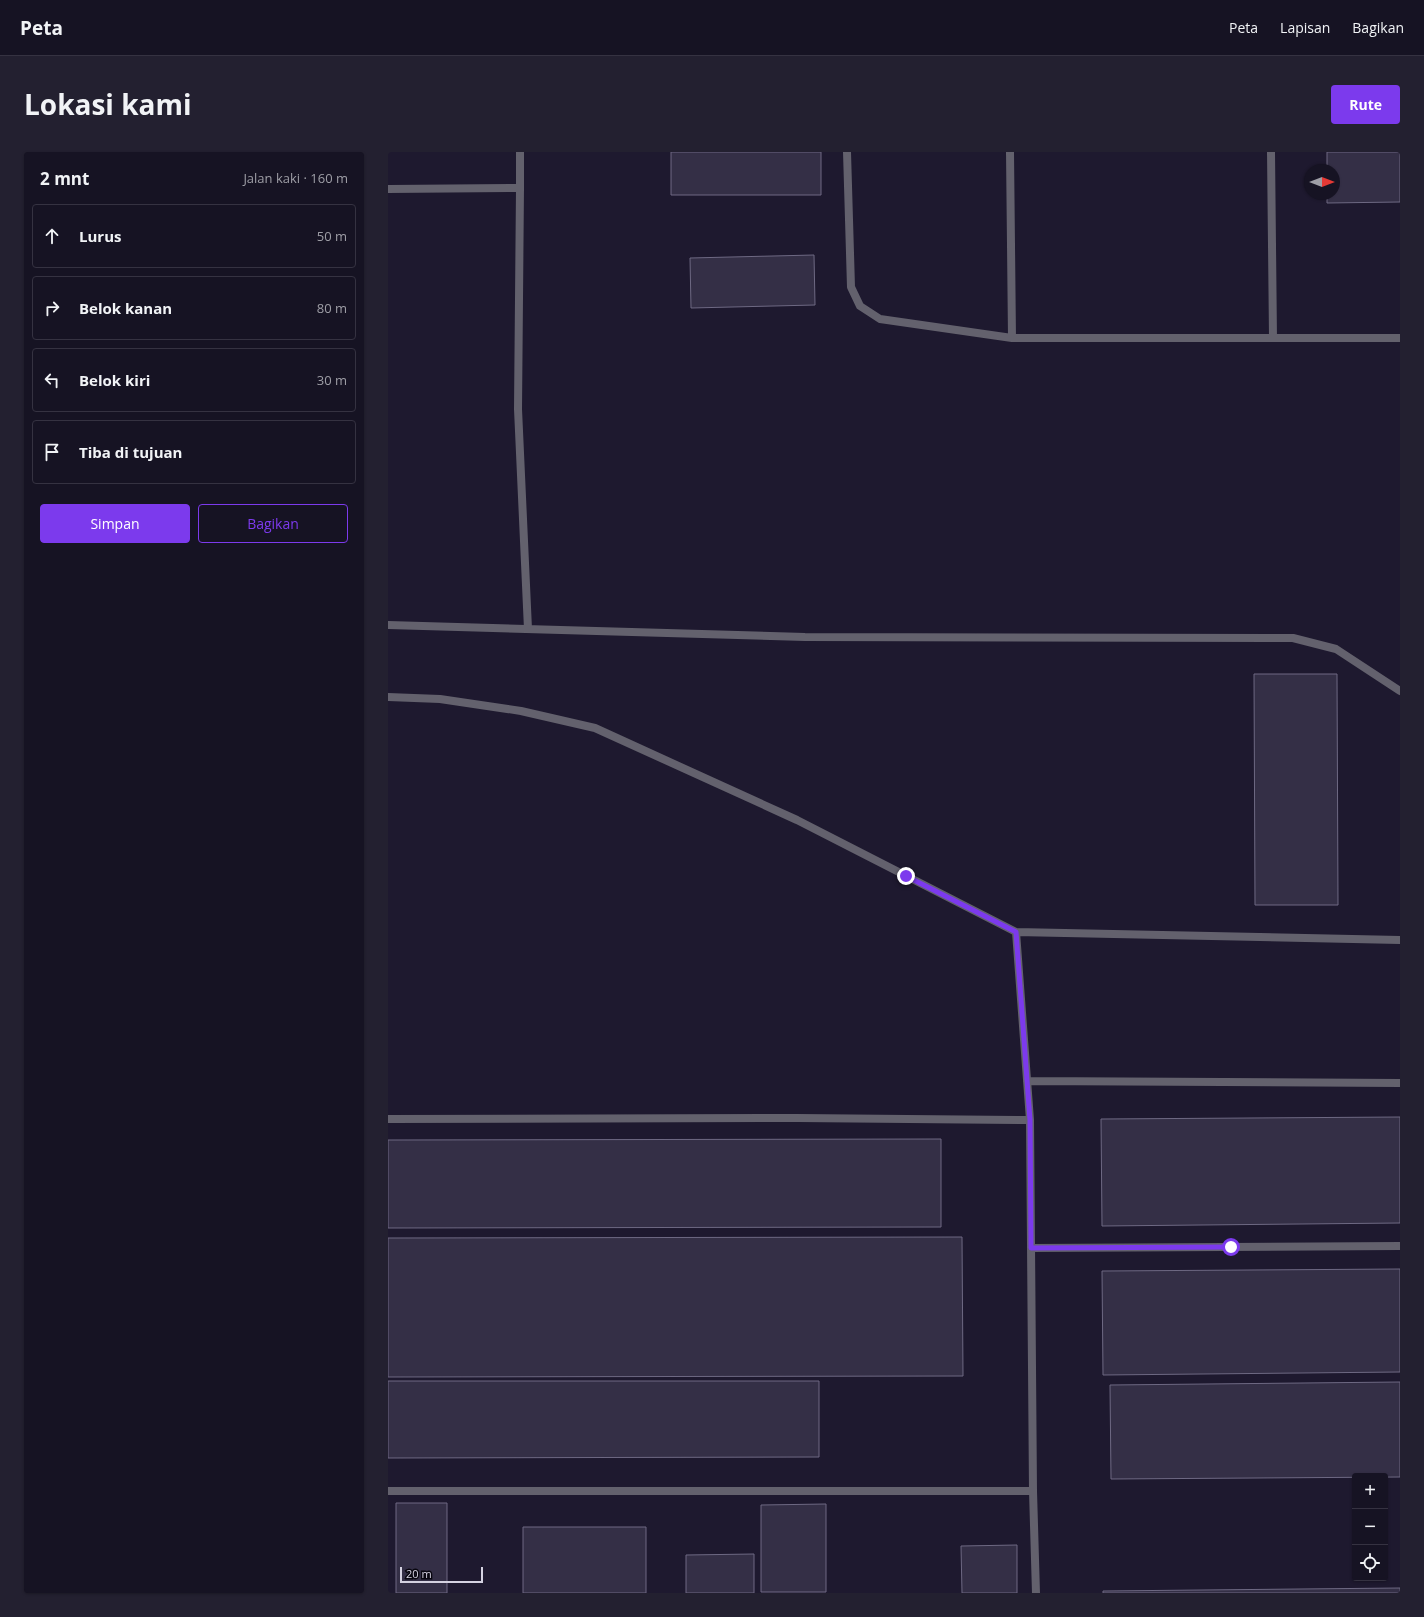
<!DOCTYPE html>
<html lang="id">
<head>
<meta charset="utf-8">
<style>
	:root { --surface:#161323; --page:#232030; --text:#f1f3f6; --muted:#9e9ea6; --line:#353241; --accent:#7c3aed }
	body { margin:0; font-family:"Open Sans",sans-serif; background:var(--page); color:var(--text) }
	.controls { position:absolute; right:12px; bottom:12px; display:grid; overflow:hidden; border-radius:4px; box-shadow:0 1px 3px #0004 }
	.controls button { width:36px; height:36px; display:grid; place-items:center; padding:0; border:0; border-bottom:1px solid var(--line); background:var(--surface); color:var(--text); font:20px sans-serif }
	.compass { position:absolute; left:916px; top:12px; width:36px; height:36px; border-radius:50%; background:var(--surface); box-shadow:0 1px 3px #0004; rotate:90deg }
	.scale { position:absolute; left:12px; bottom:10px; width:83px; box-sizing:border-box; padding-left:4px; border:2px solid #d5d2e1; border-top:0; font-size:11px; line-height:14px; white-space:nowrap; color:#d5d2e1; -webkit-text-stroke:3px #08060f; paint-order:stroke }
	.stop { position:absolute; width:12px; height:12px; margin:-9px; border:3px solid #7c3aed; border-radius:50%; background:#fff }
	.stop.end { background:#7c3aed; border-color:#fff; box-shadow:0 1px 4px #0008 }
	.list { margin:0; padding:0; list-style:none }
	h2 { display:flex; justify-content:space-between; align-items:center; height:52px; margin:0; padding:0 16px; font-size:17px }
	h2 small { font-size:13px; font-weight:400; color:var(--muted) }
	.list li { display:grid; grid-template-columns:26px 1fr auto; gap:12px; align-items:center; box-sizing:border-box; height:64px; margin:0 8px 8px; padding:0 8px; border:1px solid var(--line); border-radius:4px }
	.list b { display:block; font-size:15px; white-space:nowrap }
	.list em { font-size:13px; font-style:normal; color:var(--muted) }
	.actions { display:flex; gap:8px; padding:12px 16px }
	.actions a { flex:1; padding:9px 0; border:1px solid var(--accent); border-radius:4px; text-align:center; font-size:14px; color:var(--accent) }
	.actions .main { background:var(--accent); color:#fff }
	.icon { flex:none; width:22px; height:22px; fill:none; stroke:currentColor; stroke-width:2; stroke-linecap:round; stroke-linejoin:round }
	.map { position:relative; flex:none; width:1012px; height:1441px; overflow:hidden; border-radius:4px }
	header { display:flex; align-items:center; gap:24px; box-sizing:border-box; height:56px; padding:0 20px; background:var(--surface); border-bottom:1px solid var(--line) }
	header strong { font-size:19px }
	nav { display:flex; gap:22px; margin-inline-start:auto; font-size:14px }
	.intro { display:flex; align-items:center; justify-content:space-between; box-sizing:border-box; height:96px; padding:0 24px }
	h1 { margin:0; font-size:28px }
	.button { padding:10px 18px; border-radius:4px; background:var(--accent); color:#fff; font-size:14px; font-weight:700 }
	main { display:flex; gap:24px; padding:0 24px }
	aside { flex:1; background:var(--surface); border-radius:4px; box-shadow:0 1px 3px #0004 }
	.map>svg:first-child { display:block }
	.building { fill:#342f46; stroke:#6e6983 }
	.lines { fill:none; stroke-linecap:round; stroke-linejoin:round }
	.service { stroke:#63616d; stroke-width:8 }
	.route { stroke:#7c3aed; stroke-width:5 }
</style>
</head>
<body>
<header>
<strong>Peta</strong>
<nav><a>Peta</a><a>Lapisan</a><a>Bagikan</a></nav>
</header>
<div class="intro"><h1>Lokasi kami</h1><a class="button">Rute</a></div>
<main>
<aside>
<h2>2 mnt<small>Jalan kaki · 160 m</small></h2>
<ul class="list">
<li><svg class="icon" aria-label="ahead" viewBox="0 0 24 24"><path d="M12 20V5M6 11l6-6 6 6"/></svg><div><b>Lurus</b></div><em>50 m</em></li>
<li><svg class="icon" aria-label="right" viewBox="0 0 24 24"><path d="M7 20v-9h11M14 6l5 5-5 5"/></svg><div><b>Belok kanan</b></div><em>80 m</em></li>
<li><svg class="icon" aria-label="left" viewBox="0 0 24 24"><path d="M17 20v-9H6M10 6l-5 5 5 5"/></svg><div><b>Belok kiri</b></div><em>30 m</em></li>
<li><svg class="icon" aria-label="arrive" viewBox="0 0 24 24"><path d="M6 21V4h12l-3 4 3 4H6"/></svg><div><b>Tiba di tujuan</b></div></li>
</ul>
<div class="actions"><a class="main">Simpan</a><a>Bagikan</a></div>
</aside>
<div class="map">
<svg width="1012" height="1441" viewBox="0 0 1012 1441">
	<rect width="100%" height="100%" fill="#1e192f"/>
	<path class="building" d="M283 0H433V43H283Z
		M939 0H1012V50L939 51V42H946V18H939Z
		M426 103 427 153 303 156 302 106Z
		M866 522H949L950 753H867Z
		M1012 965V1071L714 1074 713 967Z
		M553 987V1075L0 1076V988Z
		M574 1085 575 1224 0 1225V1086Z
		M1012 1117V1220L715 1223 714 1119Z
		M0 1229H431V1305L0 1306Z
		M1012 1230V1325L723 1327 722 1233Z
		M8 1351H59V1441H8Z
		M438 1352V1440H373V1353Z
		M135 1375H258V1441H135Z
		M629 1393V1441H574L573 1394Z
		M366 1402V1441H298V1403Z
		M1012 1436V1441H715V1439Z"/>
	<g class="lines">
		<path class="service" d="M459 0 463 135 472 154 492 167 624 186H1012
			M622 0 624 186
			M883 0 885 186
			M132 36V0
			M0 37 132 36 130 257 140 477
			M0 473 417 485 905 486 948 497 1012 539
			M0 545 52 547 133 559 207 576 409 668 628 780 642 968 645 1339 648 1441
			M628 780 1012 788
			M639 929 1012 931
			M0 967 410 966 642 968
			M643 1096 1012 1094
			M0 1339H645"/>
	</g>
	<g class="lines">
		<path class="route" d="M518 724 628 780 642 968 643 1096 843 1095"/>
	</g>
</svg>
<div class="controls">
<button>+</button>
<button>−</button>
<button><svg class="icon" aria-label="locate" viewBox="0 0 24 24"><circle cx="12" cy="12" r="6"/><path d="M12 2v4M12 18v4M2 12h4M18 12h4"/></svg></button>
</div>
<svg class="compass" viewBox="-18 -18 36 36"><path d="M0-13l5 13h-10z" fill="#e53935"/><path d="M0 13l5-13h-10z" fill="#9e9ea6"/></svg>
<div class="scale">20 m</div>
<div class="stop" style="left:843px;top:1095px"></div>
<div class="stop end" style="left:518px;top:724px"></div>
</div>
</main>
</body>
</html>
